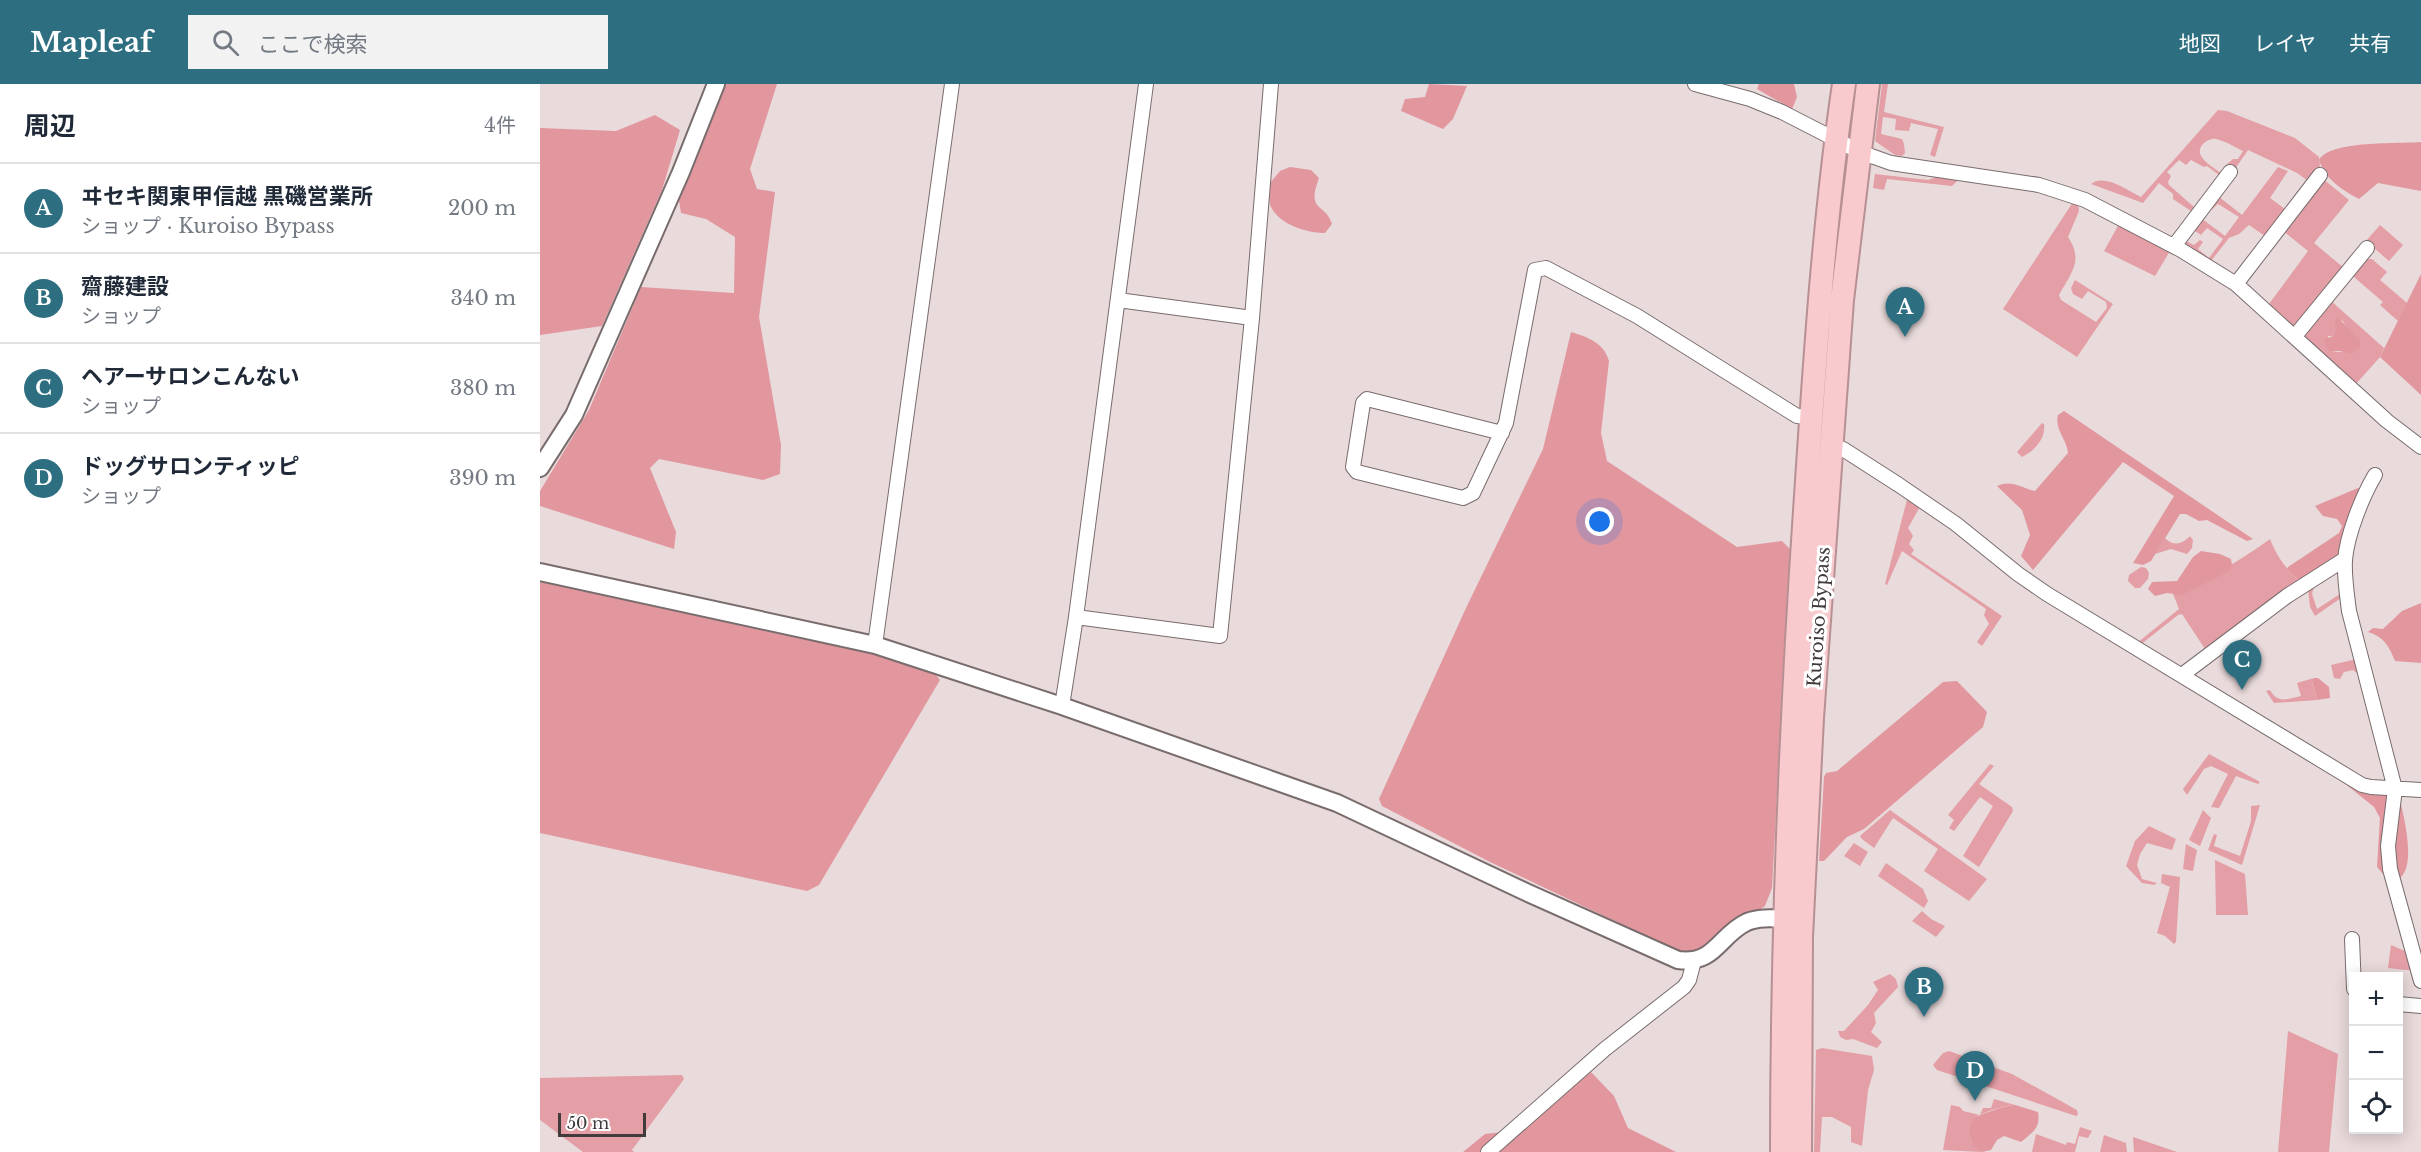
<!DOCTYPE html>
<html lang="ja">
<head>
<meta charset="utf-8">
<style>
	:root { --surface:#fff; --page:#f2f2f3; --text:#1f2937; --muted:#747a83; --line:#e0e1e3; --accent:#2d6e81 }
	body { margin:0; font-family:"Libre Baskerville","Noto Sans JP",serif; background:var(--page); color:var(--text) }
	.controls { position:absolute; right:18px; bottom:18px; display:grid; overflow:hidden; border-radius:0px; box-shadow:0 3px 15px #0003 }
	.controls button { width:54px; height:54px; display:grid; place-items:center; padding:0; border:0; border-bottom:2px solid var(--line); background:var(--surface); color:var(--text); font:30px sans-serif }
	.scale { position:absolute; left:18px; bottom:15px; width:88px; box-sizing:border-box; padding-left:6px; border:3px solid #413b3c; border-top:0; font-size:16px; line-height:21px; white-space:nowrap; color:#413b3c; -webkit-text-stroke:4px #fff; paint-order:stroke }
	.you { position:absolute; left:1060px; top:438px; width:21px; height:21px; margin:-15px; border:4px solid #fff; border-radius:50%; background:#1a73e8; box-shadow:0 0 0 9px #1a73e833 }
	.badge { display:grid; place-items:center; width:39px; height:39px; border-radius:50%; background:var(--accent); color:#fff; font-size:20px; font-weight:700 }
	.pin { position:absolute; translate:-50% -50px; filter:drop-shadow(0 2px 3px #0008) }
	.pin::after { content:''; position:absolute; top:32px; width:21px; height:18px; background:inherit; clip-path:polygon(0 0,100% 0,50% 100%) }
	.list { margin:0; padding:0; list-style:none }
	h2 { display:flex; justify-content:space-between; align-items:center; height:78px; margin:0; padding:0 24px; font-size:26px }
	h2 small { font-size:20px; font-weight:400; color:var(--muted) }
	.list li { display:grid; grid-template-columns:39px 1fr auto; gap:18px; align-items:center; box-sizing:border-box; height:90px; padding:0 24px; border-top:2px solid var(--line) }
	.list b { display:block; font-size:22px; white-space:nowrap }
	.list p { margin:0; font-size:20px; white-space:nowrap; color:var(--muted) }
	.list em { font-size:20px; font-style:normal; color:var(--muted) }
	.icon { flex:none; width:33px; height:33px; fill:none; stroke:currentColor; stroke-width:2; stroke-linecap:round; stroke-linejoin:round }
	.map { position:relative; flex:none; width:1881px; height:1068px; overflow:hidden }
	header { display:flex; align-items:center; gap:36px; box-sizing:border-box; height:84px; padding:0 30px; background:var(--accent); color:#fff }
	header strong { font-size:28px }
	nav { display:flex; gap:33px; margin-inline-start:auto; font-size:21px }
	.search { width:420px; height:54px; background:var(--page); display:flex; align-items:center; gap:15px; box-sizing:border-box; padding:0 21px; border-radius:0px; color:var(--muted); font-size:22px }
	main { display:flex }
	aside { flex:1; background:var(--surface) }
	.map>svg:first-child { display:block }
	.green { fill:#e39fa5; fill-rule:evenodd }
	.forest { fill:#e2979f }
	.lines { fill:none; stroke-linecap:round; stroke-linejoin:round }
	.minor-casing { stroke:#796c6d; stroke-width:16 }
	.tertiary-casing { stroke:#796c6d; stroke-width:20 }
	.trunk-casing { stroke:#b79093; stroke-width:26 }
	.minor { stroke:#fff; stroke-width:14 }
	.tertiary { stroke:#fff; stroke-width:16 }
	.trunk { stroke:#f8cace; stroke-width:22 }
	.labels { text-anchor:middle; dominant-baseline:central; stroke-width:6; stroke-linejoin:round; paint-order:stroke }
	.street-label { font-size:18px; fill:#413b3c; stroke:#fff }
</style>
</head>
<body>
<header>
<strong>Mapleaf</strong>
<div class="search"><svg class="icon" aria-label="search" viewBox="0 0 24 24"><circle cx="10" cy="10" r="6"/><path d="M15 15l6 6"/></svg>ここで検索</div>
<nav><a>地図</a><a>レイヤ</a><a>共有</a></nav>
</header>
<main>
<aside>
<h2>周辺<small>4件</small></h2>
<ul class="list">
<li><span class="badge">A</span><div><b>ヰセキ関東甲信越 黒磯営業所</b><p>ショップ · Kuroiso Bypass</p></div><em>200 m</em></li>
<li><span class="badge">B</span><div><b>齋藤建設</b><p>ショップ</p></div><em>340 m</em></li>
<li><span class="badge">C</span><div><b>ヘアーサロンこんない</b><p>ショップ</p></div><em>380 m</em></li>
<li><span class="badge">D</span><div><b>ドッグサロンティッピ</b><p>ショップ</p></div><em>390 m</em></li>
</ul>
</aside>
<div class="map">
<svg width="1881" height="1068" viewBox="0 0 1881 1068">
	<rect width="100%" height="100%" fill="#e9dadb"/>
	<path class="green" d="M1342 0H1348L1344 28 1404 43 1395 73 1390 71 1398 45 1371 39 1369 47 1355 46 1356 35 1343 33 1341 50 1362 55 1364 60 1365 69 1362 72 1355 71 1335 57Z
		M1678 26 1687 27 1755 54 1779 73 1780 82 1768 97 1757 89 1708 66 1695 85 1687 80 1693 75H1698L1703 67C1695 63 1685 57 1676 55 1671 54 1666 57 1663 60 1652 72 1672 82 1681 89L1679 91 1667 82 1664 83 1651 76 1646 81 1639 76 1627 88 1631 92 1628 98 1629 101 1654 123 1651 127 1633 115V110L1619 99 1603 119 1551 100C1564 89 1587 106 1601 113Z
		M1738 83 1748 87 1730 114 1745 125 1725 152 1709 141 1699 150 1689 154 1671 177 1645 162 1644 156 1654 161 1660 156 1663 158 1658 165 1669 174 1683 155 1667 144 1661 151 1652 145 1661 134 1685 152 1699 133 1678 120 1670 127 1667 125 1678 112 1702 131Z
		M1335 90 1388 96 1396 93 1418 96 1412 102 1347 95 1344 106 1333 104Z
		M1783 95 1809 116 1774 159 1804 184 1755 243 1729 220 1768 167 1742 146Z
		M1533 118 1538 120 1539 127 1528 153C1544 177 1531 189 1519 211L1521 216 1556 238 1567 224 1566 218 1548 207 1542 215 1533 210 1531 204 1535 196 1573 220 1537 273 1463 225Z
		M1579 140 1630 167 1615 192 1564 167Z
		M1840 141 1863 161 1849 177 1826 157Z
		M1825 175H1832L1847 188 1840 196 1867 219 1858 237 1840 221 1843 218 1814 193V187Z
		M1790 216 1844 264 1840 273 1815 301 1762 251ZM1802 236 1809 246 1806 268H1790L1788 252H1793Z
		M1502 339 1504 340C1506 354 1495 367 1482 373L1477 368Z
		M1368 412 1381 421 1368 444 1373 452 1369 460 1374 466 1371 470 1462 532 1442 562 1437 558 1449 540 1444 531 1446 525 1362 467 1347 501 1345 500Z
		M1650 452 1653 456 1652 464 1647 470 1631 465 1615 470 1625 454C1634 463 1642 460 1650 452Z
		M1730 455C1737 473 1746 485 1761 499L1667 568 1642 530 1638 531 1600 561 1597 559 1639 525 1632 507C1668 497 1699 477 1730 455Z
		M1801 482 1804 484V509L1801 514 1775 532 1770 523 1768 505 1770 502 1774 503 1772 510 1777 525 1803 508V491L1796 484Z
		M1601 483 1606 484 1609 489 1608 495 1600 504H1595L1588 497 1589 491Z
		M1817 575 1821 589 1818 590 1813 586 1804 588 1800 595 1794 594 1791 581Z
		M1774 594 1772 598 1777 616 1734 619 1726 607 1730 606C1738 620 1747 615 1761 612L1757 599Z
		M1669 670 1720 698 1718 700 1696 692 1679 724 1671 723 1688 690 1671 682 1664 685 1647 711 1643 705Z
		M1450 680 1454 682 1439 700 1472 723 1473 727 1439 783 1423 772 1453 722 1440 713 1414 747 1409 744 1414 736 1408 731Z
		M1720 721 1702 781 1668 766 1674 750 1677 751 1674 762 1700 772 1711 737V722Z
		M1350 726 1447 795 1429 817 1384 787 1398 765 1353 734 1334 764 1322 755 1320 752Z
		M1663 726 1671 734 1660 762 1649 756Z
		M1609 742 1636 755 1632 766 1607 759 1600 770 1597 781 1602 795 1617 799 1614 801 1602 799 1586 782 1595 757Z
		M1314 759 1328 768 1320 782 1304 772Z
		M1646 760 1657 766 1653 787 1643 785Z
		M1675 776 1705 790 1708 831H1676Z
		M1346 779 1383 805 1388 817 1384 824 1338 792Z
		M1622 790 1640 793 1636 858 1634 860 1625 852 1617 849 1630 803 1621 799Z
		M1382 827 1391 835 1405 842 1396 853 1372 837Z
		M1851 861 1867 868 1876 887 1848 884Z
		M1350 890 1356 895 1358 903 1334 929 1336 939 1331 948 1342 958 1337 964 1313 955 1306 956 1300 953 1298 947H1304L1328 921 1338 906 1333 898Z
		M1748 947 1798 970 1789 1068H1738Z
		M1282 964 1332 972 1334 986 1328 1006 1322 1062 1311 1058V1043L1292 1033H1282L1280 1068H1274L1276 966Z
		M1409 967 1472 990 1537 1026 1538 1031 1536 1032 1397 986 1393 981 1403 969Z
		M142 991 144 995 92 1066 94 1068H43L0 1036V994Z
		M1454 1015 1475 1021C1460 1022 1447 1028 1434 1033L1433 1060 1442 1068 1403 1066 1411 1021 1420 1023 1423 1027 1440 1031 1443 1024H1451Z
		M1540 1043 1552 1047 1548 1054 1539 1052 1535 1068H1492L1496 1050 1526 1061 1527 1058 1535 1060Z
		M1564 1051 1586 1059 1587 1068H1560Z
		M1593 1053 1637 1068H1594Z"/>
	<path class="forest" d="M186 0H237L210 85 217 105 235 108 219 233 241 361 240 390 223 396 119 375 110 384 136 448 134 465 0 422V407L49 326 101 203 194 209 195 153 166 135 141 129 139 117Z
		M889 0 927 2 913 35 903 45 861 27 865 15 885 13Z
		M1219 0H1254L1257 13 1252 25 1217 5Z
		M115 31 140 46 122 106 62 242 0 251V44L76 47Z
		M1881 58V107L1838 99 1819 115C1802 106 1785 95 1779 76 1790 56 1859 60 1881 58Z
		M750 83 771 86 779 94C766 129 785 118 792 140L785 149C767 149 740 141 731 123 728 117 730 106 730 99L740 87Z
		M1881 190V311L1840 273Z
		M1797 233 1820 255V263L1812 270 1799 267 1790 268 1786 263 1785 255 1793 252 1796 246 1794 237Z
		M1031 248C1048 253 1064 259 1069 277L1061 349 1067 377 1197 463 1242 457 1250 465 1232 804 1225 822 1162 866 1144 870 950 778 842 722 839 715 926 524 1003 365Z
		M1524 327 1713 455 1707 457 1667 436 1659 437 1646 430H1640L1611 477 1603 481 1593 479 1634 412 1583 378 1493 486 1481 472 1490 451 1482 426 1457 402C1471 395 1482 404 1495 407L1528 369C1527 355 1514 345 1518 331Z
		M1818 404 1822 405 1804 471 1761 499 1747 485 1748 483 1799 449 1802 442 1797 435 1783 432 1775 422Z
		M1661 467 1680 470 1691 475 1692 481 1690 487 1642 511 1627 509 1615 512 1608 505 1612 498 1637 497 1653 473Z
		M0 495 337 571 392 586 400 596 279 801 267 807 0 749Z
		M1881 519V579L1855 577C1849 562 1844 553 1828 548L1833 544 1843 545 1862 527Z
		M1774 594H1778L1789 603 1790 614 1777 616 1772 597Z
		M1417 597 1447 628 1443 643 1324 745 1307 753 1284 777H1279L1284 693 1286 689 1297 687 1403 598Z
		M1798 694 1859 712C1864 733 1881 796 1850 798L1837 783 1840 734 1834 723Z
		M1051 988 1074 1012 1088 1044 1136 1068H923L945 1050 982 1046Z
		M1475 1021 1498 1028C1501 1044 1492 1049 1481 1058L1464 1052 1457 1056 1451 1066 1442 1068 1433 1061 1429 1045 1434 1033C1448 1029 1460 1022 1475 1021Z"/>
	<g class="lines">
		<defs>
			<path id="minor" d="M1155 0 1210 15 1242 28 1320 68 1351 79 1499 101 1545 116 1641 166 1696 200 1847 337 1881 363
				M1634 162 1690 88
				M1696 200 1780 91
				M578 216 712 234
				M1755 252 1827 164
				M962 349 827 315 823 319 813 383 817 388 923 414 933 409 966 339 995 186 1006 184 1097 232 1257 332 1271 333
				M1290 365H1303L1359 401 1416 440 1478 490 1507 510 1822 701 1831 703 1881 706
				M1835 391C1822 413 1807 451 1805 476 1804 492 1807 511 1809 527L1855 705 1848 762 1850 785 1881 897
				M536 533 680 552 712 234 731 0
				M335 561 412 0
				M1642 591 1747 512 1805 475
				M522 622 536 533 606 0
				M1812 855 1814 905
				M1858 920 1881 922
				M948 1068 1065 965 1144 903 1149 896 1154 877"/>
			<path id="tertiary" d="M0 384 34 331 141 88 176 0
				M0 488 335 561 522 622 797 719 988 809 1138 876C1175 881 1179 851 1207 838 1221 832 1239 835 1255 835"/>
			<path id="trunk" d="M1242 1068C1242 849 1251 631 1266 412 1275 275 1284 136 1304 0
				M1260 1068 1261 853 1272 634 1302 216 1328 0"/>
		</defs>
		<use href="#minor" class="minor-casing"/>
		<use href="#tertiary" class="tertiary-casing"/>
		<use href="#trunk" class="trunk-casing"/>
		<use href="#minor" class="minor"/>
		<use href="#tertiary" class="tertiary"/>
		<use href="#trunk" class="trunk"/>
	</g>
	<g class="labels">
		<g class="street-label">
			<text transform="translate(1279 533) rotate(-86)">Kuroiso Bypass</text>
		</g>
	</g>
</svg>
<div class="controls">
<button>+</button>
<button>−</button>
<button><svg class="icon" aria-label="locate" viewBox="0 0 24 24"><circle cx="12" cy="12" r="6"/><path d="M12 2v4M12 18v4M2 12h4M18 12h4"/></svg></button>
</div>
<div class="scale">50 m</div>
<div class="you"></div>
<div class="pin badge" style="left:1365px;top:253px">A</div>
<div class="pin badge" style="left:1384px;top:933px">B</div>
<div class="pin badge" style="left:1702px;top:606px">C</div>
<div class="pin badge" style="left:1435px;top:1017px">D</div>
</div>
</main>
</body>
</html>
